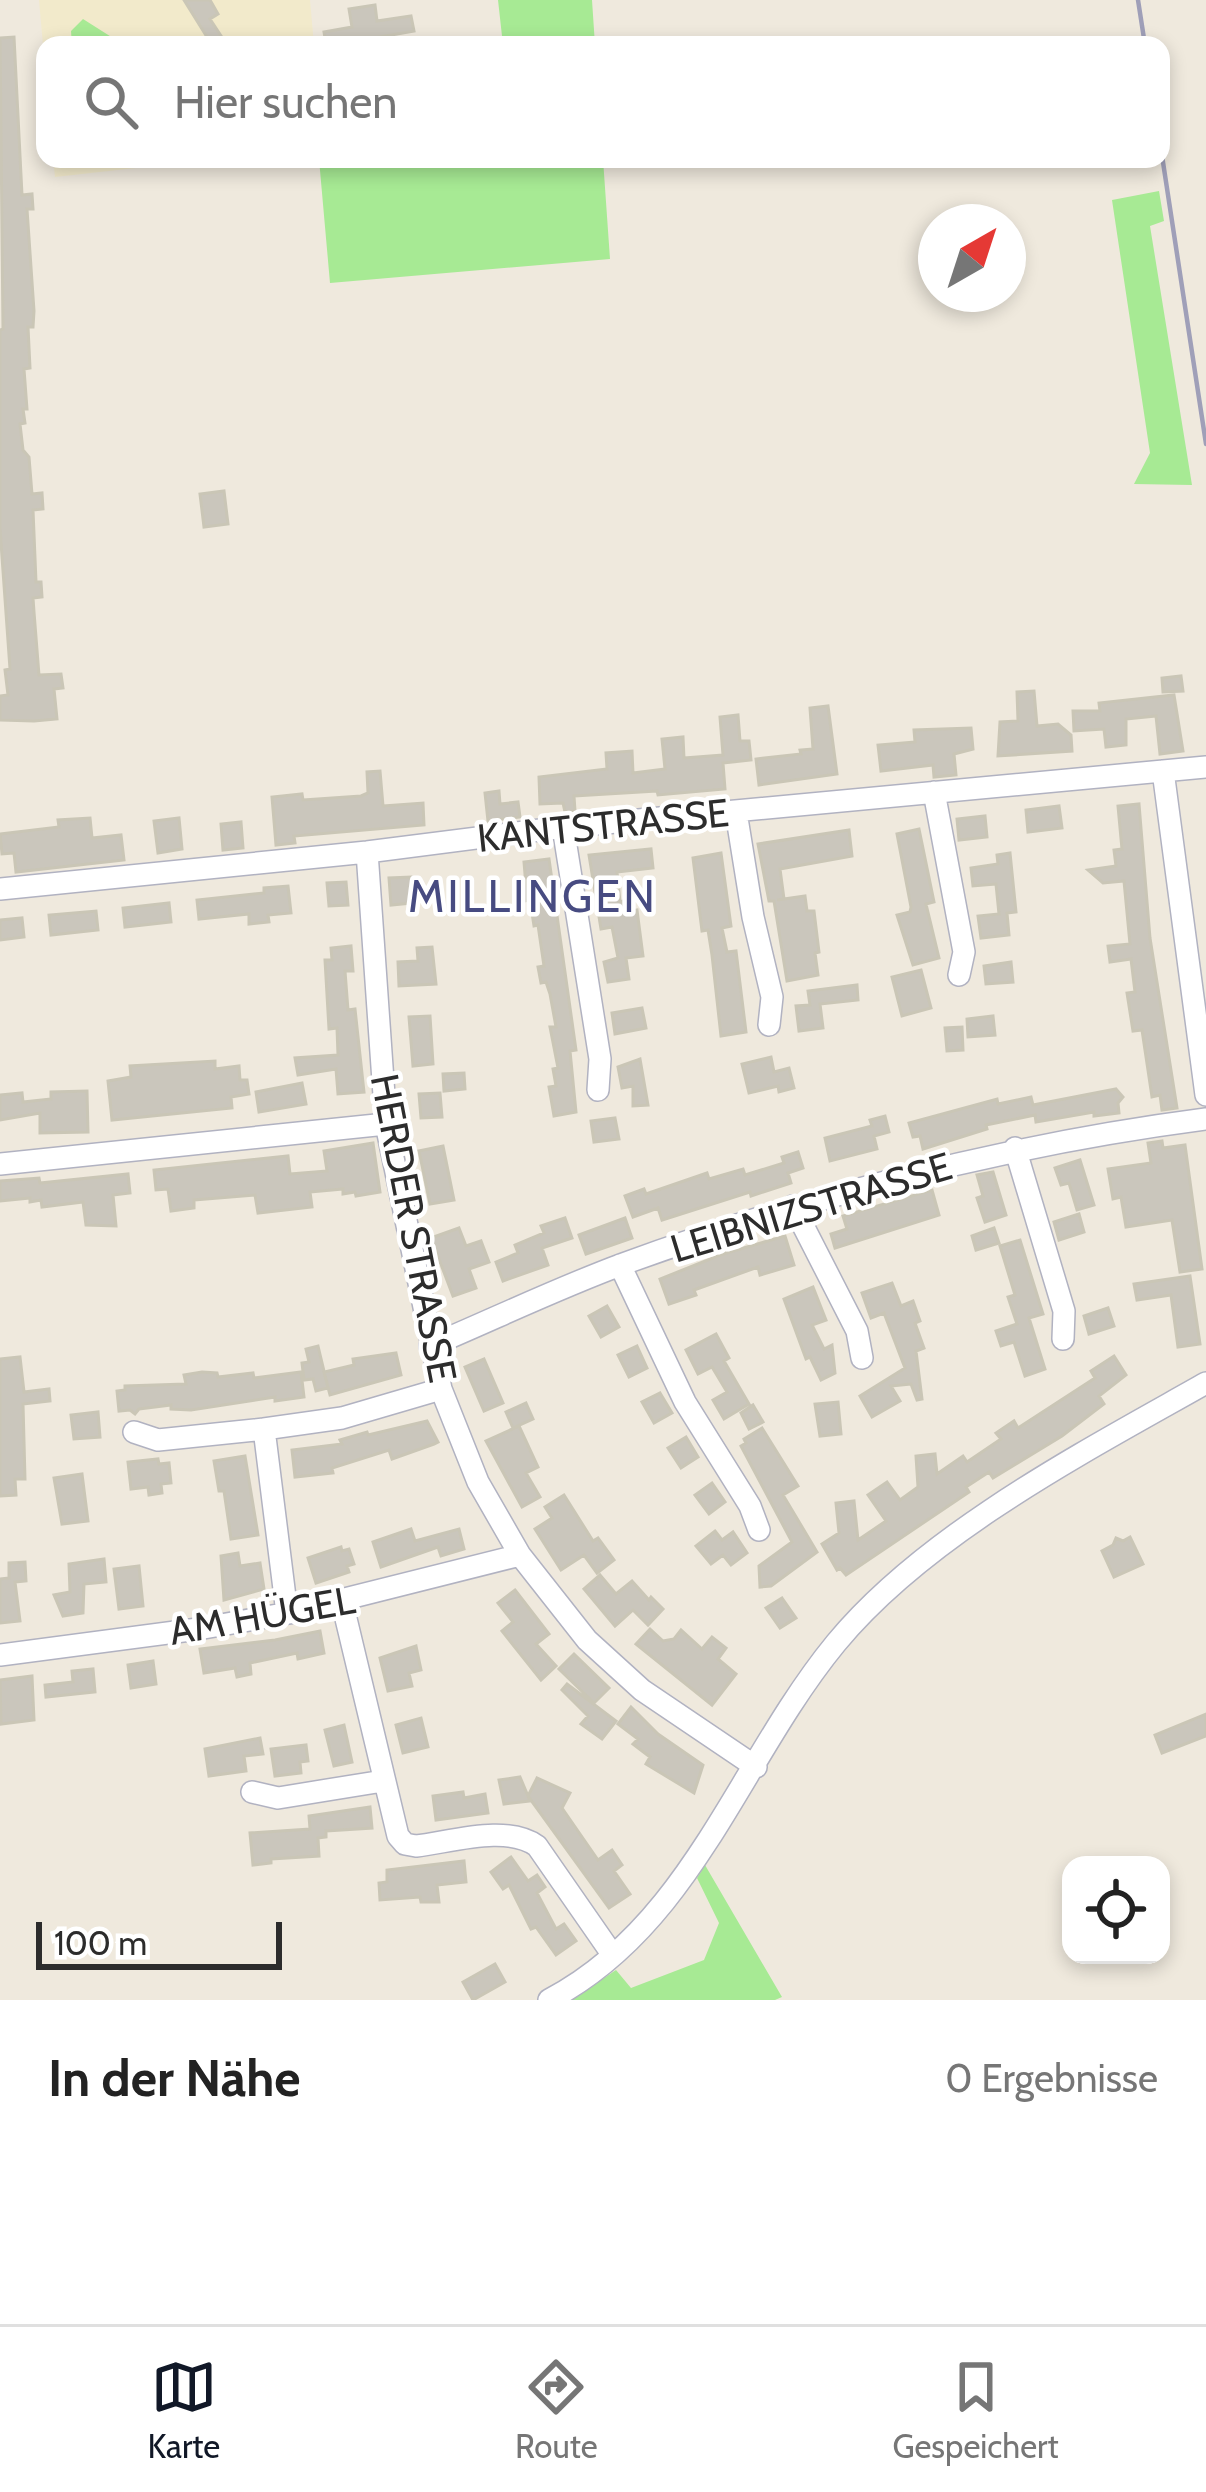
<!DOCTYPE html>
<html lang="de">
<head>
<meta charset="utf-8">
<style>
	:root { --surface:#fff; --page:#f2f2f2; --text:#222; --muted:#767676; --line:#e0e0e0; --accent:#111827 }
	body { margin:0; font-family:Cabin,sans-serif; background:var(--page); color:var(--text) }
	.controls { position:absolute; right:36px; bottom:36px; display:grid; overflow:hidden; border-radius:24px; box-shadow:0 6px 18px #0003 }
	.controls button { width:108px; height:108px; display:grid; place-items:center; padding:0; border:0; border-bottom:3px solid var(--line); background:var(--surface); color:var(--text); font:60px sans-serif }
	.compass { position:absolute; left:918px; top:204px; width:108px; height:108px; border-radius:50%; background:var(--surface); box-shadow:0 6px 18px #0003; rotate:39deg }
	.scale { position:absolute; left:36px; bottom:30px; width:246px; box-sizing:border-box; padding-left:12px; border:6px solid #2c2c2c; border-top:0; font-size:33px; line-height:42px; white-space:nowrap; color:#2c2c2c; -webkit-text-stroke:9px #fff; paint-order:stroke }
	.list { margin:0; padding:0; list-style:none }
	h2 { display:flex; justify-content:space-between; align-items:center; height:156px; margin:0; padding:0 48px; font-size:51px }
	h2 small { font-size:39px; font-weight:400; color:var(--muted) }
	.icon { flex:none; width:66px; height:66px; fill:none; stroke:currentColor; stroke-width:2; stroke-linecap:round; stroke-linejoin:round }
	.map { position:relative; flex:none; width:1206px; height:2000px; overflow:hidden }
	.search { position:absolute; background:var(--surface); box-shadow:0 6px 18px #0003; left:36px; right:36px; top:36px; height:132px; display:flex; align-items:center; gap:30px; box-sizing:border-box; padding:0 42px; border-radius:24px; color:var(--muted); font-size:45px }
	.sheet { height:324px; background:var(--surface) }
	nav { display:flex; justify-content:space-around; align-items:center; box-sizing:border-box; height:168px; border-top:3px solid var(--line); background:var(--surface); font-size:33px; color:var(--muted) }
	nav a { display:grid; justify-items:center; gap:6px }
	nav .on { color:var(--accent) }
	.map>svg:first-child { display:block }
	.education { fill:#f2eacb }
	.green { fill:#a7ea94 }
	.building { fill:#cac6bc; stroke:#cac6b6; stroke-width:3 }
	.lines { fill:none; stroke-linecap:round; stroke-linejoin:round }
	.minor-casing { stroke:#b1b2c1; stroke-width:24 }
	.minor { stroke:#fff; stroke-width:21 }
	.rail { stroke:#9f9fb8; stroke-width:4.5 }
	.labels { text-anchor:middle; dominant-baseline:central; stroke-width:9; stroke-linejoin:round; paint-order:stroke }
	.street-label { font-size:39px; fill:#2c2c2c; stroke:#fff }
	.quarter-label { font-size:45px; letter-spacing:3px; fill:#474b81; stroke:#fff }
</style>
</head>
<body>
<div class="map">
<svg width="1206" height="2000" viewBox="0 0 1206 2000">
	<rect width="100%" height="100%" fill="#efe9dd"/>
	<path class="education" d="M39 0H310L314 45H45V68Z
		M53 159H216L55 177Z"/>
	<path class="green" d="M498 0H592L595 45H503Z
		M83 19 124 45H72L71 31Z
		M319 159H603L610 259 330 283Z
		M1159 191 1164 221 1150 226 1192 485 1134 484 1150 453 1112 200Z
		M705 1865 782 1997 775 2000H571L616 1970 631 1988 704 1960 719 1923 697 1878Z"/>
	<path class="building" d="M184 0H210L218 14 210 19 227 45H212Z
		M375 5 377 21 411 16 414 31 380 37 381 45H355L354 40 326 44 324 32 352 27 349 9Z
		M14 37 22 195 32 194 33 209H27L34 311 33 327H28L30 368 24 369 27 409H23L25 423 20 424 23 450 29 457 32 494 42 493 43 509 33 510 36 582H41L42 597 33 598 34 612 39 675 61 674 63 688 54 689 57 719 34 721 0 720V696L8 695 5 670 10 669 0 529V330L3 329 0 38Z
		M224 491 228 524 204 527 200 494Z
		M1181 676 1183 691 1163 692 1162 678Z
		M1034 691 1037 726 1058 724 1071 735 1072 751 998 756 1000 722 1018 721 1017 692Z
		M1174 695 1183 751 1160 754 1156 716 1126 719V745L1106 747 1104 729 1074 731 1073 711H1100L1099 703Z
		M828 706 837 774 759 785 756 759 801 754 800 750 813 749 810 708Z
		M738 715 740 741H749L751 760 723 763 725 789 658 795 657 791 574 796 575 811 565 812 563 803 540 804 539 777 607 769 606 753 632 751 633 773 665 769 662 739 683 737 684 758 723 755 720 717Z
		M971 728 973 749 954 754 956 775 934 777 933 765 881 771 878 745 915 742 914 730Z
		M380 771 383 806 423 803 424 825 294 836 295 843 276 845 272 797 302 794 303 800 361 796 368 793 367 772Z
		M499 791 500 804 518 802 520 817 488 821 485 793Z
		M1139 804 1150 938 1177 1108 1162 1110 1160 1095 1152 1097 1142 1030 1133 1031 1127 993 1135 992 1131 959 1110 962 1108 946 1130 944 1124 881 1103 883 1088 870 1116 866 1114 850 1122 849 1118 806Z
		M1059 806 1062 828 1028 832 1026 810Z
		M985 816 987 837 959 840 957 819Z
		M90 818 92 838 121 835 124 860 16 872 14 853 2 854 0 834 59 827 58 820Z
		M179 818 182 849 158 853 154 821Z
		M241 822 243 848 223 850 221 824Z
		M919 829 934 902 926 904 939 958 913 965 897 915 910 912 911 907 897 834Z
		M849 830 852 856 780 869 784 899 777 900 805 896 807 911H814L819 952 815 953 818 975 787 981 774 901H769L758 844Z
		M651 849 653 868 617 872 620 902 623 901 625 912 637 910 643 956 626 958 629 979 608 982 604 962 618 958 612 927 601 929 589 855Z
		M721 853 731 926 722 928 727 952 736 951 746 1032 721 1036 712 955 708 930 702 931 693 858Z
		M1010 853 1016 912 1007 913 1009 935 981 938 978 916 999 914 996 884 973 886 971 868 998 864 997 855Z
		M549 859 576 1050 570 1051 576 1112 554 1116 549 1087 556 1086 553 1069 558 1068 550 1027H556L550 994 546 982 541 983 538 967 544 966 538 925 534 926 530 900 518 902 516 887 526 886 524 862Z
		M411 877 413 903 391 905 389 878Z
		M346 882 348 905 329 906 327 883Z
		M288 886 291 913 268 915 269 922 249 924V914L199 919 197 900 264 893V888Z
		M169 903 171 922 125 927 123 908Z
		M96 911 98 930 51 935 49 915Z
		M22 918 24 937 0 940V920Z
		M351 946 353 971H345L348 1010 355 1009 364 1092 338 1094 336 1069 298 1075 295 1058 338 1055 337 1028 329 1029 325 960H332L331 948Z
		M432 947 436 984 399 986 398 962 418 961 417 948Z
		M1011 962 1013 982 986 984 984 966Z
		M921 970 931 1008 902 1016 892 977Z
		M857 985 858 1000 820 1004 823 1028 799 1031 796 1006 810 1005 808 991Z
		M642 1008 646 1028 615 1034 612 1013Z
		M430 1016 433 1064 413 1066 409 1017Z
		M993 1016 995 1035 968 1037 967 1019Z
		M962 1027 963 1050 947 1051 945 1028Z
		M771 1057 774 1072 789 1068 794 1088 779 1092 778 1086 749 1093 742 1064Z
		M640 1059 648 1105 633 1106V1086L622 1088 618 1067Z
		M215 1061V1069L239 1066 240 1080H247L249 1094 231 1097 232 1108 112 1120 108 1081 131 1077 130 1066Z
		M464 1073 465 1089 444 1091 443 1074Z
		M302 1083 306 1104 259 1112 256 1092Z
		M1116 1089 1123 1097 1118 1103 1119 1113 1094 1116V1112L1036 1122 1035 1115 986 1125 987 1129 923 1149 920 1136 913 1137 909 1123 997 1099 998 1104 1031 1097 1033 1105Z
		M87 1091 88 1132 40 1133V1113L0 1120V1095L22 1093 23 1102 51 1099V1092Z
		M440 1093 442 1117 421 1118 419 1094Z
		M885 1116 889 1132 874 1136 877 1149 830 1161 825 1138 872 1126 870 1120Z
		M615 1118 619 1139 594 1142 591 1121Z
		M1162 1141 1163 1148 1185 1145 1202 1269 1180 1272 1172 1220 1126 1227 1121 1197 1113 1199 1108 1169 1151 1163 1148 1143Z
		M373 1143 380 1192 356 1196 355 1192 343 1194V1189L310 1192 312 1207 258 1213 255 1195 194 1200V1208L171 1211 168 1189 156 1190 154 1170 288 1156 290 1174 327 1171 324 1151Z
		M443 1146 454 1200 430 1204 419 1151Z
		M798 1152 803 1168 788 1173 791 1183 751 1196 750 1192 662 1220 658 1208 633 1217 625 1196 644 1189 646 1194 707 1173 709 1179 743 1169 745 1175 784 1163 782 1157Z
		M1080 1160 1094 1205 1077 1210 1069 1183 1061 1185 1055 1168Z
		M993 1172 1006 1215 985 1222 977 1198 983 1196 977 1175Z
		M128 1174 130 1193 113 1195 116 1226 86 1225 83 1202 42 1207 41 1200 30 1202V1198L0 1201V1181L39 1178 40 1183Z
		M932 1190 939 1215 835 1248 831 1234 847 1229 843 1216Z
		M1079 1214 1084 1232 1059 1240 1054 1222Z
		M565 1218 572 1238 542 1248 548 1265 503 1281 496 1262 518 1253 515 1245 544 1233 541 1226Z
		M625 1218 632 1238 586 1254 579 1235Z
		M459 1228 466 1246 481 1241 489 1262 469 1269 476 1288 453 1296 431 1238Z
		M994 1228 999 1243 976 1250 972 1236Z
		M785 1236 794 1265 760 1275 758 1267 694 1290 696 1295 669 1304 660 1279 723 1254Z
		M1020 1240 1043 1314 1029 1318 1045 1369 1025 1376 1014 1342 1001 1346 996 1331 1017 1324 1008 1297 1015 1295 1000 1246Z
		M1190 1276 1200 1344 1178 1347 1171 1295 1137 1300 1134 1284Z
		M892 1283 901 1306 913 1301 920 1321 915 1323 924 1348 916 1351 922 1399 917 1400 911 1384 891 1386 900 1401 872 1417 860 1396 905 1368 884 1313 871 1318 862 1293Z
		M813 1287 826 1320 812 1325 824 1349 832 1345 835 1373 821 1380 810 1357 806 1359 784 1299Z
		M607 1306 619 1327 601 1337 589 1316Z
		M1108 1308 1114 1326 1089 1334 1084 1316Z
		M716 1334 729 1358 724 1361 749 1404 724 1419 713 1400 727 1392 712 1367 698 1374 686 1350Z
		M318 1346 328 1388 316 1391 313 1379 304 1380 302 1363 309 1362 306 1349Z
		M637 1346 647 1368 629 1377 618 1355Z
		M396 1353 401 1375 330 1395 324 1372 354 1365 353 1359Z
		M1114 1356 1126 1375 1099 1396 1104 1404 1062 1436 993 1478 989 1472 966 1487 969 1492 846 1575 840 1568 837 1570 822 1544 839 1533 836 1503 854 1501 858 1540 886 1521 868 1495 887 1482 900 1500 918 1487 916 1456 935 1454 937 1474 963 1456 967 1462 1001 1439 996 1433 1014 1421 1018 1428 1095 1378 1091 1371Z
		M20 1357 24 1392 49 1389 50 1401 23 1404 25 1479H15L16 1495 0 1496V1359Z
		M484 1359 503 1403 484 1411 465 1367Z
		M202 1372 217 1373 218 1377 253 1373 254 1378 301 1372 304 1397 275 1401V1397L191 1410 171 1409V1405L139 1409 135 1414 130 1410 119 1411 117 1391 125 1390V1386L186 1384 184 1375Z
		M660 1393 672 1413 654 1423 642 1402Z
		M838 1402 841 1434 820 1436 815 1404Z
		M526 1403 533 1419 513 1428 506 1412Z
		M753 1405 763 1422 749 1429 741 1413Z
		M98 1412 100 1437 74 1439 71 1415Z
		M427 1421 438 1442 434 1444 392 1459 389 1450 332 1468 333 1473 295 1477 292 1450 342 1444 340 1440 367 1432 368 1435Z
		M519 1426 538 1467 526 1473 540 1497 522 1507 486 1441Z
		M762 1428 798 1486 783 1495 817 1552 771 1586 760 1587 759 1566 792 1542 741 1446 746 1443 744 1439Z
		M686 1437 698 1457 681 1468 668 1448Z
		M245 1456 258 1535 231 1539 224 1491H219L214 1461Z
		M158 1459 159 1464 169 1463 171 1483 161 1484 162 1493 149 1495 148 1487 131 1489 128 1462Z
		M82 1474 88 1521 62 1524 54 1478Z
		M712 1483 725 1502 709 1514 695 1495Z
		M564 1495 593 1541 598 1538 614 1560 597 1573 584 1555 561 1570 535 1529 552 1518 545 1507Z
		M411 1529 415 1541 459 1529 464 1549 441 1556 438 1547 381 1567 373 1542Z
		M715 1531 722 1540 733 1532 747 1553 731 1565 723 1555 711 1564 696 1546Z
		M1130 1537 1143 1564 1114 1577 1102 1551 1113 1545 1116 1538 1123 1541Z
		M341 1547 342 1551 349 1549 354 1564 347 1566 349 1572 316 1583 308 1558Z
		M238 1553 240 1566 260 1563 264 1589 224 1600 221 1556Z
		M104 1559 106 1582 84 1584 83 1613 63 1616 54 1595 70 1592 69 1564Z
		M25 1562 26 1581 15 1582 20 1621 0 1623V1579L9 1578V1563Z
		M139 1566 143 1606 119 1609 114 1569Z
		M600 1575 616 1594 632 1581 649 1600 651 1597 663 1609 648 1625 633 1610 615 1626 584 1589Z
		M515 1590 549 1634 536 1644 556 1666 541 1680 502 1631 513 1622 498 1603Z
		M782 1598 796 1618 780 1628 766 1608Z
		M650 1629 663 1641 674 1639 681 1630 702 1649 712 1637 726 1648 718 1659 736 1674 712 1705 636 1644Z
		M320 1631 324 1653 298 1659 297 1653 250 1663 251 1674 237 1677 235 1668 204 1673 200 1649 275 1640Z
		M416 1646 421 1670 409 1673 412 1686 388 1691 380 1658Z
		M574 1654 609 1688 594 1703 559 1669Z
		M153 1661 156 1684 131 1688 128 1665Z
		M93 1669 95 1692 46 1697 45 1685 73 1682 72 1671Z
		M32 1676 34 1720 1 1724 0 1680Z
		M567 1684 616 1721 602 1739 581 1724 588 1716 562 1690Z
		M631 1707 658 1734 703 1765 694 1793 646 1764 650 1757 633 1744 638 1739 618 1724Z
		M1206 1714V1736L1162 1753 1155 1735Z
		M421 1718 428 1747 403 1753 396 1725Z
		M344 1725 352 1762 334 1766 325 1730Z
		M260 1738 263 1754 244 1756 246 1771 209 1776 205 1749Z
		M306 1745 308 1761 300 1762 301 1773 275 1776 271 1749Z
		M520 1777 528 1796 537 1778 570 1793 562 1808 598 1860 612 1850 622 1865 614 1871 630 1894 609 1908 528 1796 530 1801 504 1804 499 1780Z
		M463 1792 464 1798 485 1794 488 1813 436 1820 433 1796Z
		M370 1807 372 1828 326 1831V1837L318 1838 319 1856 271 1859V1863L253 1865 250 1833 310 1829 309 1816Z
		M511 1857 528 1881 537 1875 545 1887 537 1893 556 1929 564 1924 576 1941 556 1955 536 1927 531 1929 509 1885 503 1889 491 1872Z
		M464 1861 466 1882 437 1885 439 1902H421L420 1897 380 1900 379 1883 387 1882V1870Z
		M495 1964 505 1982 473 2000 463 1982Z"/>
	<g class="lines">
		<defs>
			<path id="minor" d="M1163 771 1206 1095
				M934 792 964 952 959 975
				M736 812 753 917 772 997 769 1025
				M563 827 600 1059 598 1090
				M367 852 386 1124 441 1389 478 1482 520 1555 587 1640 642 1690 756 1767
				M0 889 367 852 563 827 1206 767
				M1015 1148 1064 1311 1063 1339
				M0 1164 386 1124
				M793 1206 857 1331 862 1358
				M620 1265 685 1402 750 1506 759 1530
				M430 1346C494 1319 558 1288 623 1264 813 1195 1006 1145 1206 1119
				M134 1432 158 1440 264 1429
				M342 1602 398 1836 405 1844 416 1846C451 1842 507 1824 537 1846L612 1954
				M287 1613 264 1429 342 1418 441 1389
				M0 1655 198 1629 289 1613 520 1555
				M252 1792 278 1798 383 1781
				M549 2000C692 1925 739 1761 836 1643 926 1534 1084 1452 1206 1383"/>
		</defs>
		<use href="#minor" class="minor-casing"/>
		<use href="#minor" class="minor"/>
		<path class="rail" d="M1138 0 1145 45
			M1161 149 1206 444"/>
	</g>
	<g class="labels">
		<g class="street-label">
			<text transform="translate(603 825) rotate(-6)">KANTSTRASSE</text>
			<text transform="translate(811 1207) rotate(-17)">LEIBNIZSTRASSE</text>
			<text transform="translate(414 1228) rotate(79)">HERDER STRASSE</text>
			<text transform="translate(262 1615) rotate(-10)">AM HÜGEL</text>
		</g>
		<g class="quarter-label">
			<text x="533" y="896">MILLINGEN</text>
		</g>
	</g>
</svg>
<div class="controls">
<button><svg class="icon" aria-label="locate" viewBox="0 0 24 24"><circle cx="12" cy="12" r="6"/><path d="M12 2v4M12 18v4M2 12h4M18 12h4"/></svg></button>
</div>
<svg class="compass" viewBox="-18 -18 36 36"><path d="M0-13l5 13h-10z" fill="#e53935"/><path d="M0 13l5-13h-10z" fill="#767676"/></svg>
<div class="scale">100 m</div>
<div class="search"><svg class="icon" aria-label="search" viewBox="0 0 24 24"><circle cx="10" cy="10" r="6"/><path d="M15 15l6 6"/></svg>Hier suchen</div>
</div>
<section class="sheet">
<h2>In der Nähe<small>0 Ergebnisse</small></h2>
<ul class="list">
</ul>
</section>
<nav>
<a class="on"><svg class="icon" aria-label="map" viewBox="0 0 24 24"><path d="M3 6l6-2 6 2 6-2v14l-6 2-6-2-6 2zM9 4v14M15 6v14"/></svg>Karte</a>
<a><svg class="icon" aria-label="directions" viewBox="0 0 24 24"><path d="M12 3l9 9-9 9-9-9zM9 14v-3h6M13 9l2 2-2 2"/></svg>Route</a>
<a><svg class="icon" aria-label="saved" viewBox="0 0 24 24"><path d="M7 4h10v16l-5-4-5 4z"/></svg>Gespeichert</a>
</nav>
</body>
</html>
